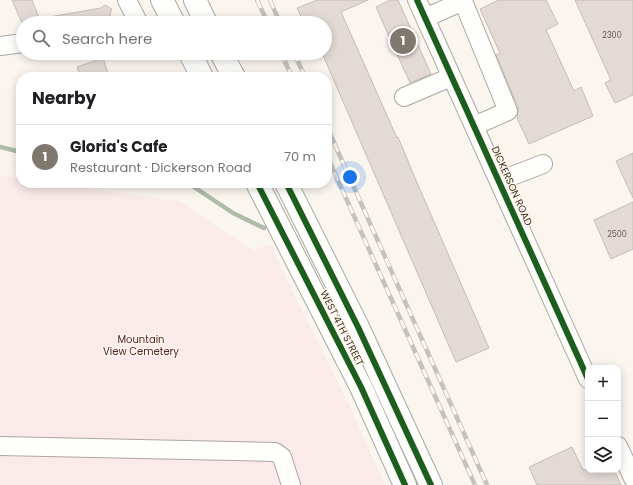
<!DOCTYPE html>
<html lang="en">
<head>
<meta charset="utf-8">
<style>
	:root { --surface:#fff; --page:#f2f2f2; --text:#202124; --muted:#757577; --line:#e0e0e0; --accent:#7e786e }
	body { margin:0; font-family:Poppins,sans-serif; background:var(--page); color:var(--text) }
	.controls { position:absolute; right:12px; bottom:12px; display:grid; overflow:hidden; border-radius:8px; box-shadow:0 2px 10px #0003 }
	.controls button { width:36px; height:36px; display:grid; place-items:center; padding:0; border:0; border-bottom:1px solid var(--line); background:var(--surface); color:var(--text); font:20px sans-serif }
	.you { position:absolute; left:350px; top:177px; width:14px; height:14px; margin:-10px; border:3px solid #fff; border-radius:50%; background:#1a73e8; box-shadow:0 0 0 6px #1a73e833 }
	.badge { display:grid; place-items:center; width:26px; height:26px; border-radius:50%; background:var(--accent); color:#fff; font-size:13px; font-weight:700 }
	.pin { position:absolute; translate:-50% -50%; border:2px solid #fff; box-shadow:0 1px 4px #0006 }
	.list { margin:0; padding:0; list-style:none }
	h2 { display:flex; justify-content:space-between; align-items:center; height:52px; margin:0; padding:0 16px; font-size:17px }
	h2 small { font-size:13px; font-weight:400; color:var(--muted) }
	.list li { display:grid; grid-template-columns:26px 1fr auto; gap:12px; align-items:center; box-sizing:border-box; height:64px; padding:0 16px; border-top:1px solid var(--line) }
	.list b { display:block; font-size:15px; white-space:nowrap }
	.list p { margin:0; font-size:13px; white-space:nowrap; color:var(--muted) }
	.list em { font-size:13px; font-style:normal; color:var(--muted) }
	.icon { flex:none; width:22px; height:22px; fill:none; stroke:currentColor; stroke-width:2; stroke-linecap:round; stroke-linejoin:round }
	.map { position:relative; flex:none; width:633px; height:485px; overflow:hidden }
	.search { position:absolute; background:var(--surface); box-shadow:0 2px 10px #0003; left:16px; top:16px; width:316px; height:44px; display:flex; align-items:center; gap:10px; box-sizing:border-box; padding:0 14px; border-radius:22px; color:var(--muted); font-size:15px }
	.panel { position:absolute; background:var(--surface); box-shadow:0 2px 10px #0003; left:16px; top:72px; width:316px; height:116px; border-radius:16px }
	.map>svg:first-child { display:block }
	.green { fill:#fbeaea }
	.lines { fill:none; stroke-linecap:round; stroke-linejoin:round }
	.stream { stroke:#aebca8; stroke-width:4.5 }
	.building { fill:#e3dad6; stroke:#c5bcb8 }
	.minor-casing { stroke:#aca69f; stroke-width:20 }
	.major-casing { stroke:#aca69f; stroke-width:24 }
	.minor { stroke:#fefefd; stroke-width:18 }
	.major { stroke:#fefefd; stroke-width:22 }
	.rail-casing { stroke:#c4c2bf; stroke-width:4.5 }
	.rail { stroke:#fef6eb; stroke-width:3; stroke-dasharray:9; stroke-linecap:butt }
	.cycleway-casing { stroke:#fef6eb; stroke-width:8 }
	.cycleway { stroke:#1b5e20; stroke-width:6 }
	.labels { text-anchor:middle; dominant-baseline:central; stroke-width:3; stroke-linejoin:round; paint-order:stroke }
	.number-label { font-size:8px; fill:#665e54 }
	.street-label { font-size:10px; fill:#3c3429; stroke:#fef6eb }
	.park-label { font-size:10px; fill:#542431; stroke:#fef6eb }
</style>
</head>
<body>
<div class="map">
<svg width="633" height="485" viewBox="0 0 633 485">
	<rect width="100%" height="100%" fill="#faf5ef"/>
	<path class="green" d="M0 175 21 179V183H45L179 201 253 251 271 244 287 280 347 400 385 485H0Z"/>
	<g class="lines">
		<path class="stream" d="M0 147 21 152
			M188 183 233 213 264 228"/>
	</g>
	<path class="building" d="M12 0H32L41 23H22Z
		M317 0H368L341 12 397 138 398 137 415 178 489 348 456 362 322 53H325V23H304L297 8Z
		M390 0H398L431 74 410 83 376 7Z
		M499 0H546L558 24 546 30 574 91 581 87 593 116 529 144 517 118H518L517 115 518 112V107L496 55 500 53 480 9Z
		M575 0H633V95L615 103 605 83 611 80Z
		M105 5 112 9 110 14 111 23H50L49 17 101 8Z
		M103 58 109 77H81L77 67Z
		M633 153V198L616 161Z
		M633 202V249L611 259 594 220Z
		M572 447 583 470H614L621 485H537L529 467Z"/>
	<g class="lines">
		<defs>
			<path id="minor" d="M127 0 138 22 134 23
				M417 0 588 379
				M425 18 463 1 508 111 474 126
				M0 46 23 43
				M404 97 451 77
				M499 181 543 164
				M0 446 275 452 282 457 291 485
				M618 446 633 478"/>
			<path id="major" d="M162 0 174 23
				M195 0 206 23
				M190 53 202 77
				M221 53 234 77
				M257 183 361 387 405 485
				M286 183 358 327 431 485"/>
		</defs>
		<use href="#minor" class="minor-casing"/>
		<use href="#major" class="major-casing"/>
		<use href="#minor" class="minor"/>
		<use href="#major" class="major"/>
		<defs>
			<path id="rail" d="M257 0 268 23
				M270 0 280 23
				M281 53 292 77
				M294 53 305 77
				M327 127 487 485
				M327 156 475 485"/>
		</defs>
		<use href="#rail" class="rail-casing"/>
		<use href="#rail" class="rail"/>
		<defs>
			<path id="cycleway" d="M417 0 588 379
				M257 183 361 387 405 485
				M286 183 358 327 431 485"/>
		</defs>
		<use href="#cycleway" class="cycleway-casing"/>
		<use href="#cycleway" class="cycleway"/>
	</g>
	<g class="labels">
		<g class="number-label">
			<text x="612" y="35">2300</text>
			<text x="617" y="234">2500</text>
		</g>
		<g class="street-label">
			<text transform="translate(512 186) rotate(66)">DICKERSON ROAD</text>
			<text transform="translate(342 328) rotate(63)">WEST 4TH STREET</text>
		</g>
		<g class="park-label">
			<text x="141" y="339">Mountain<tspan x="141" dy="12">View Cemetery</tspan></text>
		</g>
	</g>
</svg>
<div class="controls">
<button>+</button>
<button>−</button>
<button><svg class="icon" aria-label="layers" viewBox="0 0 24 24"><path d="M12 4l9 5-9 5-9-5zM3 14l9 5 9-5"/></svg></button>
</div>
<div class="you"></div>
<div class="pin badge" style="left:403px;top:41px">1</div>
<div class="search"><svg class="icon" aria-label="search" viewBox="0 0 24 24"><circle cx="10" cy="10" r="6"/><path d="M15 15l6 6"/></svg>Search here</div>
<section class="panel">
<h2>Nearby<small></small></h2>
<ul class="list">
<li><span class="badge">1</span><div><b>Gloria's Cafe</b><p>Restaurant · Dickerson Road</p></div><em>70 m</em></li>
</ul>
</section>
</div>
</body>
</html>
